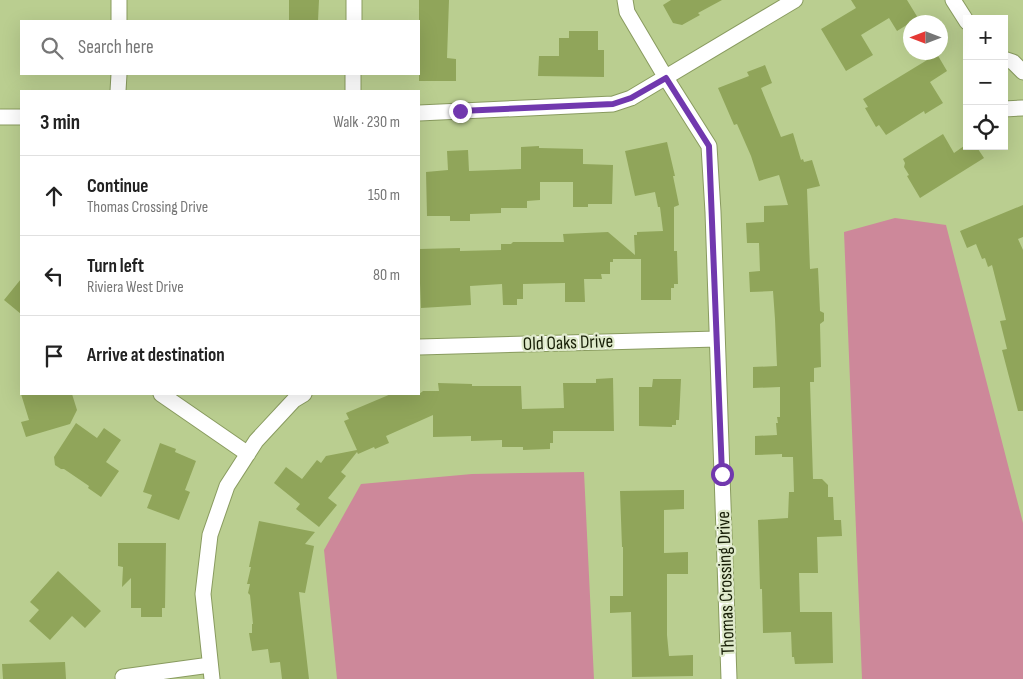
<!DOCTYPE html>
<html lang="en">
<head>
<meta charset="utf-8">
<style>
	:root { --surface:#fff; --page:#f6f6f6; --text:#222; --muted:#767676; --line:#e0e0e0 }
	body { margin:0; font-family:"Sofia Sans Condensed",sans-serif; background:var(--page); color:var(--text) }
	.controls { position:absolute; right:15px; top:15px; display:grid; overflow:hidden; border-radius:0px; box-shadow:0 5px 20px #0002 }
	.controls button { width:45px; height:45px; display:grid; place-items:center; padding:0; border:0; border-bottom:1px solid var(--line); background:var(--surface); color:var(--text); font:25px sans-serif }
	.compass { position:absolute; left:903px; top:15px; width:45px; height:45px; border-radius:50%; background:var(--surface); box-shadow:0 5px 20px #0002; rotate:270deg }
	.stop { position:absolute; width:15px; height:15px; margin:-11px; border:4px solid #7138ae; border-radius:50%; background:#fff }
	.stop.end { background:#7138ae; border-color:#fff; box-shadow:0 1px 5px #0008 }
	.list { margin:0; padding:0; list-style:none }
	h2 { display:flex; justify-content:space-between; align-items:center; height:65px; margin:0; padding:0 20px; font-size:21px }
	h2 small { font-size:16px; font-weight:400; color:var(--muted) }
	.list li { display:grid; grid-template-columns:32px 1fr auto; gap:15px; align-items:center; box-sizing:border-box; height:80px; padding:0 20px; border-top:1px solid var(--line) }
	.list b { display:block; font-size:19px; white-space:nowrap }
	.list p { margin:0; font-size:16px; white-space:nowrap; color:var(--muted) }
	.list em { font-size:16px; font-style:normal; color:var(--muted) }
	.icon { flex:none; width:28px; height:28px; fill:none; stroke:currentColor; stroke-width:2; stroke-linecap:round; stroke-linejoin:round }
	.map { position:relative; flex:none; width:1023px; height:679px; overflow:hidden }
	.search { position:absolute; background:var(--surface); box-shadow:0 5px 20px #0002; left:20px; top:20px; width:400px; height:55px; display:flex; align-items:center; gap:12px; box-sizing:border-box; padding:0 18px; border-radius:0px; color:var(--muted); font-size:19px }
	.panel { position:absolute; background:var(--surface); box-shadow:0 5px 20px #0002; left:20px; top:90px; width:400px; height:305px; border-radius:0px }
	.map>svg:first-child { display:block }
	.green { fill:#cd889a }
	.building { fill:#90a55a }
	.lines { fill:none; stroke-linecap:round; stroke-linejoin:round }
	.street-casing { stroke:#899b5f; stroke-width:17 }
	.street { stroke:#fff; stroke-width:15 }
	.route { stroke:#7138ae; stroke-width:6 }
	.labels { text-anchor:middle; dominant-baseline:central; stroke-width:4.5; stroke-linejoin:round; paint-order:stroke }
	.street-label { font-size:19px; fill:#171e06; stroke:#dfeacb }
</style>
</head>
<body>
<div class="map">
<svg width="1023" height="679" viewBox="0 0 1023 679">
	<rect width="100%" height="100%" fill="#bace90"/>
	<path class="green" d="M895 218 946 225 1023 523V679H862L844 232Z
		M584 472 594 679H337L324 550 361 484 472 474Z"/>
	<path class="building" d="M289 0H319L318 21 289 20Z
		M419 0H449L447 58 456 59V81H419Z
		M671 0H722L698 13 700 15 682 25 673 23 663 5Z
		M851 0H907L918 18 897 31 889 18 861 35 873 55 846 71 821 29 856 8Z
		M569 31H598V50H604V77L538 76 539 56H559V38H569Z
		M937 54 947 71 930 82 943 103 925 114 924 111 886 135 879 125 876 127 865 108 868 107 863 99Z
		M765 65 772 83 761 88 781 137 793 133 801 160 803 159 804 162 812 160 820 186 807 189 810 269 818 268 820 311 824 313V321L820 324 821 367 814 368V382H810L813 479H822L828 485V497H833L834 520H841L842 536 817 537 818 573H799L800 612H832L833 663 795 664 794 657H792L791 632 763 633 762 589H760L758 520 788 518 789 492H794L793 457H782V454L755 455V436L777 435 776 423H778L777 417H780V387L753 388V367L777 366 775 319 773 291 750 292 749 272 760 271 759 243H747L746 223 764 222V206L788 205 779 175 759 181 751 156 737 124 734 125 718 88 749 76 747 72Z
		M943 134 954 153 964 146H976L984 158 920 198 907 176 909 175 904 167 905 163 903 159Z
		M667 142 675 176H673L679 205 674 207V251H677L678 284H674V288H671V300H641V259H613V262H610V274H601L602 279H584L585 302H565V283L523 284V299H517V305H503L502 284 470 286 471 305 421 308 420 283H419V249L460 248V251L501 250V244H511L513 242H564L563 234 608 232 635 255 634 235H637V232L663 231 660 207H658L655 192 635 196 625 151Z
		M539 146V148L583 149V164L613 165 612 204H588V207H573V182H540V200L527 201V208H501V213L470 214V221H450V216H427L426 172 448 170 447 151 468 150 469 171 521 169V147Z
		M1023 205V237L1018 239 1023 250V411H1018L1002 350 1007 349 1000 321 1006 320 992 265 988 267 985 258 982 259 976 244 967 248 960 231Z
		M21 279V314L4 300Z
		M613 378 614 431H553V443H550V449L523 450V447H502V440L471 441V436L433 437V415L386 436 389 443 375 449 374 447 358 454 357 452 341 472 346 476 328 498 337 505 319 527 296 509 300 504 274 483 286 467 302 479 317 460 321 463 326 456 357 450 344 421 349 419 346 413 391 394H419L423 391H439L438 383 472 384V386H521L522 409 564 408 563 383H596V379Z
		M653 379H681L679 420H676V425H672V427L639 426V387H652Z
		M21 394H72L77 410 70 424 26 437 21 422 29 420Z
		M76 423 97 438 104 428 121 440 106 462 119 471 101 497 88 488 89 486 64 469H61L55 465 54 457Z
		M160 443 176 449 175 452 196 461 185 490 190 492 179 520 147 508 152 495 143 492Z
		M684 490V509L664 510V553L688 552V574H667V635L669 656 693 655V676L632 677 631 612 610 613V596H623V547H622L620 491Z
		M259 521 315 532 305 544 314 546 305 593 299 592 309 679H282L280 662 270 663 268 649 252 651 249 633H252V624H253L250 595 248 593 250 584H247L251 567H249Z
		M118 543H166L165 608H162V617H141V608H131V578L122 587 123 567 118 566Z
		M58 571 101 611 85 628 72 616 50 640 29 621 39 610 30 602Z
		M65 662 66 679H3L2 664Z"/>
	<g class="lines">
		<defs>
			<path id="street" d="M625 0 627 12 666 78 709 146 713 212 729 679
				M953 0 967 22
				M119 21V0
				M354 21V0
				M1004 59 1013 62 1023 72
				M118 91 119 74
				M353 91V74
				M1004 109 1022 108
				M419 113 613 104 631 98 795 0
				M0 117H21
				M419 347 717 339
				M161 394 248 454
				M123 677 210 665
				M212 679 203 594 210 535 227 486 256 441 294 400 304 394"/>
		</defs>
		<use href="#street" class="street-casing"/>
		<use href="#street" class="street"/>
	</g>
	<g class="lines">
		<path class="route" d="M460 111 613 104 631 98 666 78 709 146 722 474"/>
	</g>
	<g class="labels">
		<g class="street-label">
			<text transform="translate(568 343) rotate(-2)">Old Oaks Drive</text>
			<text transform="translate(726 583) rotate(-92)">Thomas Crossing Drive</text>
		</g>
	</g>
</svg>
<div class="controls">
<button>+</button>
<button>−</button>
<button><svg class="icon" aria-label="locate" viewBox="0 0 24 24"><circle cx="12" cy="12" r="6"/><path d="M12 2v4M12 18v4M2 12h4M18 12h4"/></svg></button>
</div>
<svg class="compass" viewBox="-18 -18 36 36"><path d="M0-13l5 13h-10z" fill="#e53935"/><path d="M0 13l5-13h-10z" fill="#767676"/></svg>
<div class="stop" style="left:722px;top:474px"></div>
<div class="stop end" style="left:460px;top:111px"></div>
<div class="search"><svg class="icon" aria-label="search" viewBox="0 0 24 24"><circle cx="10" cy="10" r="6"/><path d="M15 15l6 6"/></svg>Search here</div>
<section class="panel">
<h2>3 min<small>Walk · 230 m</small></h2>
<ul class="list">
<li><svg class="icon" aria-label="ahead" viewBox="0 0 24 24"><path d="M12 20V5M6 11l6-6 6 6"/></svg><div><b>Continue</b><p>Thomas Crossing Drive</p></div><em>150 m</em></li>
<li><svg class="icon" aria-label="left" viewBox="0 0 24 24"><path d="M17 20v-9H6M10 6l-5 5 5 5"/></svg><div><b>Turn left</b><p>Riviera West Drive</p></div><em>80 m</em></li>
<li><svg class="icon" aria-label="arrive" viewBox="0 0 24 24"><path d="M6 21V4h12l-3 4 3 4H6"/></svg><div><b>Arrive at destination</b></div></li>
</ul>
</section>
</div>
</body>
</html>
